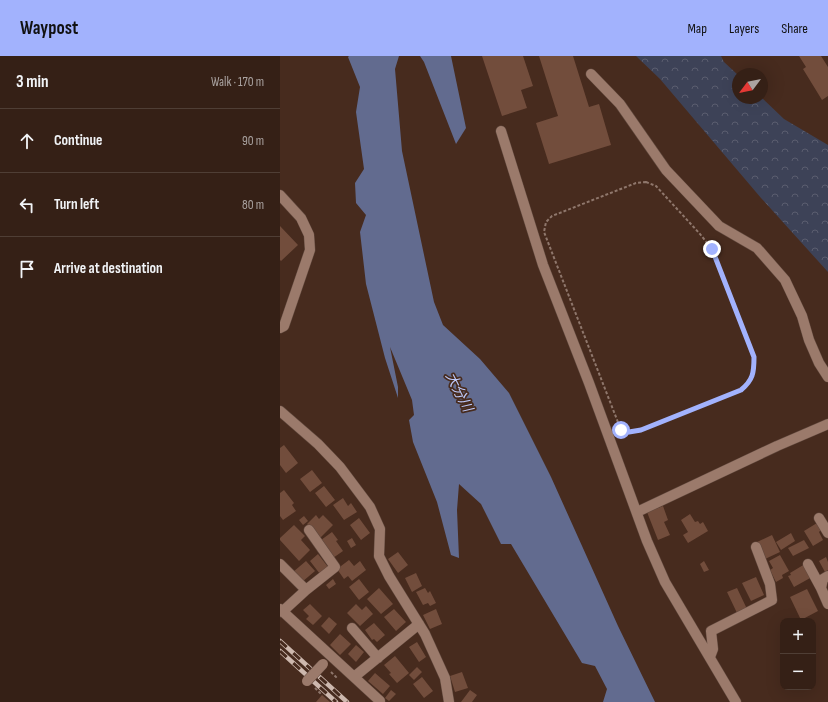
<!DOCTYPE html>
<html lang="en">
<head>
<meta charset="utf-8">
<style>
	:root { --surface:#352016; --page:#3d281f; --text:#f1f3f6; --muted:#aaa3a1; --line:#4f3e35; --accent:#a2b2fd }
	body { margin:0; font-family:"Sofia Sans Condensed","Noto Sans JP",sans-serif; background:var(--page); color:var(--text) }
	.controls { position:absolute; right:12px; bottom:12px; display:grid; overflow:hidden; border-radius:8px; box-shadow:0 4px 16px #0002 }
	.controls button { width:36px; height:36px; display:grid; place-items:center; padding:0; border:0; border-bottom:1px solid var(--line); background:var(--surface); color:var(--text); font:20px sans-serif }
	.compass { position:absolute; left:452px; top:12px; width:36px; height:36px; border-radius:50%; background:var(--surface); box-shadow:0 4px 16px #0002; rotate:238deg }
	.stop { position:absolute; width:12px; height:12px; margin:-9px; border:3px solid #a2b2fd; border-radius:50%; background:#fff }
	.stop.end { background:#a2b2fd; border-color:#fff; box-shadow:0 1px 4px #0008 }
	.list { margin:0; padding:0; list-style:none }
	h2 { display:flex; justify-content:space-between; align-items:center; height:52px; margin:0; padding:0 16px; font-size:17px }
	h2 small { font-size:13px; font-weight:400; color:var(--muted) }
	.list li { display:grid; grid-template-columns:26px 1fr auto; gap:12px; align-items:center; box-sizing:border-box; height:64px; padding:0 16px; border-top:1px solid var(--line) }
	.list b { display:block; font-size:15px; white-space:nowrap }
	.list em { font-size:13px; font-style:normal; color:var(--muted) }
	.icon { flex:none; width:22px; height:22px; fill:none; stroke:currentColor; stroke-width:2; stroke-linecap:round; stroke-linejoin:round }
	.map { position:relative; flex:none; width:548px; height:646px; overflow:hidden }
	header { display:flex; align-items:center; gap:24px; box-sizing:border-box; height:56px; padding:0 20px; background:var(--accent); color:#111 }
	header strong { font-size:19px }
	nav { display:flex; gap:22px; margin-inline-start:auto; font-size:14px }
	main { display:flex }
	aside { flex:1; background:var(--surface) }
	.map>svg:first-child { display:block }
	.forest { fill:url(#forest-crowns) }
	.water { fill:#626b8f }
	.building { fill:#724d3c }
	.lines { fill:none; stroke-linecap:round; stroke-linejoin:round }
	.street-casing { stroke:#61493e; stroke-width:11 }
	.path { stroke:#8f776c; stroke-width:2; stroke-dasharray:3 2; stroke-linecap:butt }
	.street { stroke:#9b7a6b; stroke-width:10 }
	.rail-casing { stroke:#cdb8ae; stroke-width:4.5 }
	.rail { stroke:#472b1e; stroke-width:3; stroke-dasharray:9; stroke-linecap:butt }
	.street-bridge-casing { stroke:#61493e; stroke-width:11; stroke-linecap:butt }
	.street-bridge { stroke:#9b7a6b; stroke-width:10 }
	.route { stroke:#a2b2fd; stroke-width:5 }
	.labels { text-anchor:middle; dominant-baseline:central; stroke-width:3.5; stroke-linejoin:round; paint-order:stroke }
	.water-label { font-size:14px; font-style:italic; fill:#becafb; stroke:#472b1e }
</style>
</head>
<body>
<header>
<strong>Waypost</strong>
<nav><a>Map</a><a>Layers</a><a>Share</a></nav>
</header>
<main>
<aside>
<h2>3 min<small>Walk · 170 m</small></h2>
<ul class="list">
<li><svg class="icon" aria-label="ahead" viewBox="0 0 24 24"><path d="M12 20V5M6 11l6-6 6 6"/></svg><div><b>Continue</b></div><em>90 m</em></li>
<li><svg class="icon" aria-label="left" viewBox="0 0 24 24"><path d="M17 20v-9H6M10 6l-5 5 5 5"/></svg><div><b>Turn left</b></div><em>80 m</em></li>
<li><svg class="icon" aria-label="arrive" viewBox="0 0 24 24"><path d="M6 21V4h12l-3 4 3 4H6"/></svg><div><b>Arrive at destination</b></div></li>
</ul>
</aside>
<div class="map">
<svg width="548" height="646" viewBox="0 0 548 646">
	<defs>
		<pattern id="forest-crowns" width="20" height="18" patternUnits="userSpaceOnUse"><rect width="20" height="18" fill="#3d4257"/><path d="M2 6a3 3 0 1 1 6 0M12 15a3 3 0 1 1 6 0" fill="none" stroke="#5a5d6f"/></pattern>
	</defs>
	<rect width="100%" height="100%" fill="#472b1e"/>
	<path class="forest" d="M356 0H441L444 6 458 19V42H482L504 63 548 89V216L481 142 380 23Z"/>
	<path class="water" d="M69 0H119L115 13 122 95 154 246 163 269 200 303 229 337 271 421 338 570 375 646H323L327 633 315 610 302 607 231 488H221L201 448 179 428 177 454 179 502 171 499 157 446 133 386 129 364 134 359 132 344 110 291 118 331V342L105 302 86 228 80 176 86 159 76 147 75 127 84 113 76 56 80 31 68 1Z
		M140 0H171L186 72 176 88 144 6Z"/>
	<path class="building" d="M202 0H243L253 30 241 34 247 52 222 60Z
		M259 0H293L309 51 319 48 331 89 269 108 256 67 278 60Z
		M519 0H541L548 11V40L542 44 523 13 526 11Z
		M0 170 18 189 1 205 0 204Z
		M4 389 18 407 6 417 0 409V392Z
		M32 414 42 427 30 436 20 423Z
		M44 430 55 444 46 451 35 437Z
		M4 434 14 447 12 449 16 455 3 464 0 460V437Z
		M63 442 68 450 71 447 77 456 64 464 53 449Z
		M383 450 388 464 384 466 390 479 378 484 367 456Z
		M410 458 415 466 418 465 420 468 423 466 428 475 408 487 403 479 408 476 401 464Z
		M36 459 39 463 43 459 53 469 40 482 27 468Z
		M24 460 28 465 23 469 19 464Z
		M79 462 90 477 81 484 70 469Z
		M537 467 541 474 539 476 543 484 533 490 524 475Z
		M14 469 25 480 21 484 30 494 19 505 0 484V482Z
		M52 476 58 484 56 485 63 495 53 502 41 484Z
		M511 477 515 485 501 494 496 486Z
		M492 479 500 496 485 503 477 486Z
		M72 482 76 489 71 492 67 485Z
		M524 484 529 492 513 500 508 492Z
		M118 496 128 509 118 517 108 503Z
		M38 498 48 511 40 518 30 505Z
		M500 499 509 515 502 519 503 522 496 526 490 514 493 512 489 505Z
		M546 501 548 506V514L545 516 539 505Z
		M69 504 74 510 80 505 86 514 72 525 68 520 64 523 57 513Z
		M26 505 35 515 22 526 13 516Z
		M424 505 429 514 424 516 420 508Z
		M525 508 532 521 514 531 508 520 511 519 510 517Z
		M136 517 142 530 132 536 125 522Z
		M476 521 484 539 471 545 462 527Z
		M53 523 56 528 49 533 46 529Z
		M79 523 89 536 79 544 69 531Z
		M99 532 113 548 101 558 87 543Z
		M145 532 148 537 150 535 156 547 150 550 148 547 143 549 136 536Z
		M457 532 467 553 457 557 447 536Z
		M527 533 538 555 521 564 510 541Z
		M30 548 42 560 33 569 26 563 29 560 23 554Z
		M76 548 82 554 86 550 93 558 80 570 67 557Z
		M114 553 126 566 116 575 104 561Z
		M156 553 162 568 150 573 143 559Z
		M49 561 57 568 49 578 41 570Z
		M94 567 105 579 97 586 94 583 92 584 85 574Z
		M60 578 71 588 60 599 50 589Z
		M137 586 146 601 139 606 129 591Z
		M76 589 84 596 76 606 68 598Z
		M115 600 129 617 117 627 109 618 111 617 104 609Z
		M137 611 142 616 134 624 129 619Z
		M182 616 188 632 175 636 170 620Z
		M95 617 110 630 103 638 88 625Z
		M142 621 153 635 144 642 133 628Z
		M111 634 116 638 109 645 105 642Z
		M190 634 197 639 192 646H181Z
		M42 639 50 646H36Z"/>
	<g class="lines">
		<defs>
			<path id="street" d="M311 18 340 48 386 114 439 170 477 192 505 224 522 260 529 284 539 307 548 321
				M221 75 263 209 309 327 367 485 385 526 456 646
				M0 139 21 162 29 179 30 194 4 270 0 272
				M0 355 38 388 60 411 90 451 100 473 99 500 109 520 145 578 165 622 169 646
				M357 456 497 390 548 368
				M539 462 548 477
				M0 508 26 534 2 556
				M528 508 541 532
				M548 520 543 523 541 532 548 548
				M26 534 55 511 29 474
				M0 553 100 645
				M72 572 98 602
				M430 601 433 593 431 575 492 544 490 528 476 491
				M74 621 139 568"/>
		</defs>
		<use href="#street" class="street-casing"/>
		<path class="path" d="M366 126 376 130 420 178 432 193 474 301C474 317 473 323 461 335L361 374 349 376 341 374 264 176 266 166 272 160 356 127Z
			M51 616 58 623
			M35 632 41 638"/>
		<use href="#street" class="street"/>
		<defs>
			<path id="rail" d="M0 585 67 646
				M0 595 56 646"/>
		</defs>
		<use href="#rail" class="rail-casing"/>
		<use href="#rail" class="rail"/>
		<defs>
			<path id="street-bridge" d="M27 625 43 608"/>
		</defs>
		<use href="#street-bridge" class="street-bridge-casing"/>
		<use href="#street-bridge" class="street-bridge"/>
	</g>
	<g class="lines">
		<path class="route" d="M341 374 349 376 361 374 461 334C473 324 474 317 474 301L432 193"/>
	</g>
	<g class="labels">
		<g class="water-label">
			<text transform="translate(179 336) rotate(63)">大分川</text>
		</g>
	</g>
</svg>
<div class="controls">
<button>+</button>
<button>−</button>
</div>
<svg class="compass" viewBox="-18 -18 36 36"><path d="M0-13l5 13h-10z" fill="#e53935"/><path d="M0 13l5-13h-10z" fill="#aaa3a1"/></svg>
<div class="stop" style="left:341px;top:374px"></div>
<div class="stop end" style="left:432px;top:193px"></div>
</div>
</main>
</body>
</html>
